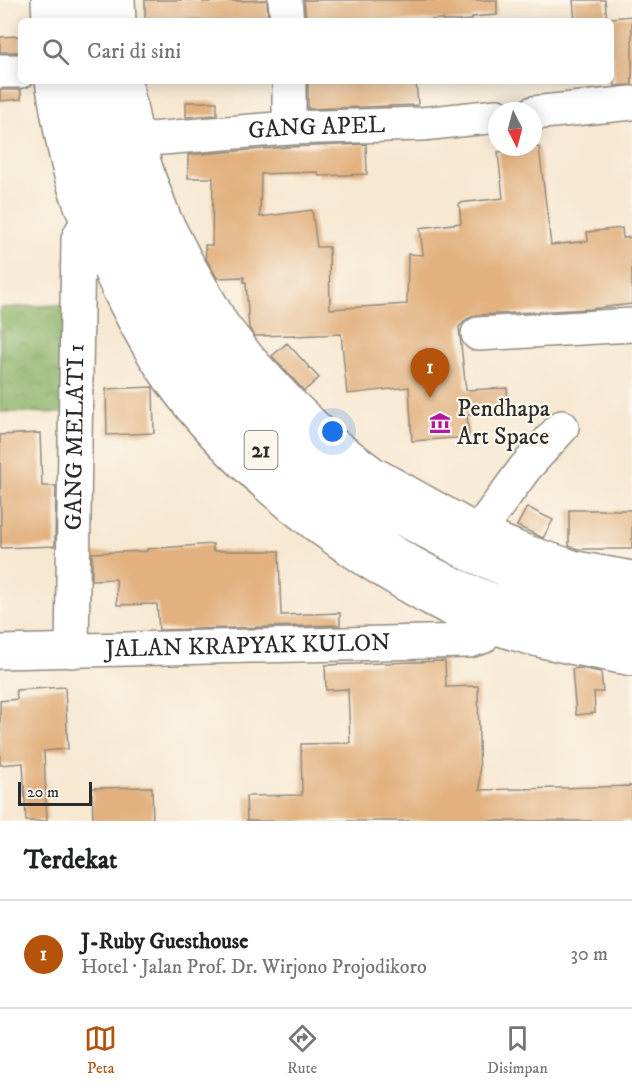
<!DOCTYPE html>
<html lang="id">
<head>
<meta charset="utf-8">
<style>
	:root { --surface:#fff; --page:#f2f2f2; --text:#202124; --muted:#757577; --line:#e0e0e0; --accent:#b45309 }
	body { margin:0; font-family:"IM FELL DW Pica",serif; background:var(--page); color:var(--text) }
	.compass { position:absolute; left:488px; top:102px; width:54px; height:54px; border-radius:50%; background:var(--surface); box-shadow:0 3px 15px #0003; rotate:174deg }
	.scale { position:absolute; left:18px; bottom:15px; width:74px; box-sizing:border-box; padding-left:6px; border:3px solid #2b2b2b; border-top:0; font-size:16px; line-height:21px; white-space:nowrap; color:#2b2b2b; -webkit-text-stroke:4px #fbf7ec; paint-order:stroke }
	.you { position:absolute; left:333px; top:432px; width:21px; height:21px; margin:-15px; border:4px solid #fff; border-radius:50%; background:#1a73e8; box-shadow:0 0 0 9px #1a73e833 }
	.badge { display:grid; place-items:center; width:39px; height:39px; border-radius:50%; background:var(--accent); color:#fff; font-size:20px; font-weight:700 }
	.pin { position:absolute; translate:-50% -50px; filter:drop-shadow(0 2px 3px #0008) }
	.pin::after { content:''; position:absolute; top:32px; width:21px; height:18px; background:inherit; clip-path:polygon(0 0,100% 0,50% 100%) }
	.list { margin:0; padding:0; list-style:none }
	h2 { display:flex; justify-content:space-between; align-items:center; height:78px; margin:0; padding:0 24px; font-size:26px }
	h2 small { font-size:20px; font-weight:400; color:var(--muted) }
	.list li { display:grid; grid-template-columns:39px 1fr auto; gap:18px; align-items:center; box-sizing:border-box; height:108px; padding:0 24px; border-top:2px solid var(--line) }
	.list b { display:block; font-size:22px; white-space:nowrap }
	.list p { margin:0; font-size:20px; white-space:nowrap; color:var(--muted) }
	.list em { font-size:20px; font-style:normal; color:var(--muted) }
	.icon { flex:none; width:33px; height:33px; fill:none; stroke:currentColor; stroke-width:2; stroke-linecap:round; stroke-linejoin:round }
	.map { position:relative; flex:none; width:632px; height:821px; overflow:hidden }
	.search { position:absolute; background:var(--surface); box-shadow:0 3px 15px #0003; left:18px; right:18px; top:18px; height:66px; display:flex; align-items:center; gap:15px; box-sizing:border-box; padding:0 21px; border-radius:9px; color:var(--muted); font-size:22px }
	.sheet { height:186px; background:var(--surface) }
	nav { display:flex; justify-content:space-around; align-items:center; box-sizing:border-box; height:84px; border-top:2px solid var(--line); background:var(--surface); font-size:16px; color:var(--muted) }
	nav a { display:grid; justify-items:center; gap:3px }
	nav .on { color:var(--accent) }
	.map>svg:first-child { display:block }
	.forest { fill:url(#forest-crowns); stroke:#5c6e4a; stroke-width:1.5 }
	.building { fill:#e2b17f }
	.lines { fill:none; stroke-linecap:round; stroke-linejoin:round }
	.minor-casing { stroke:#918a7e; stroke-width:36 }
	.highway-casing { stroke:#918a7e; stroke-width:36 }
	.minor { stroke:#fff; stroke-width:33 }
	.highway { stroke:#fff; stroke-width:33 }
	.labels { text-anchor:middle; dominant-baseline:central; stroke-width:4.5; stroke-linejoin:round; paint-order:stroke }
	.shield { fill:#fbf7ec; stroke:#696865; stroke-width:1.5 }
	.shield-label { font-size:22px; font-weight:bold; fill:#2b2b2b }
	.street-label { font-size:24px; fill:#2b2b2b; stroke:#fbf7ec }
	.poi-label { font-size:24px; fill:#2b2b2b; stroke:#fbf7ec; text-anchor:start }
</style>
</head>
<body>
<div class="map">
<svg width="632" height="821" viewBox="0 0 632 821">
	<defs>
		<pattern id="forest-crowns" width="20" height="18" patternUnits="userSpaceOnUse" patternTransform="scale(1.5)"><rect width="20" height="18" fill="#8cb268"/><path d="M2 6a3 3 0 1 1 6 0M12 15a3 3 0 1 1 6 0" fill="none" stroke="#739156"/></pattern>
	</defs>
	<rect width="100%" height="100%" fill="#fbf7ec"/>
	<filter id="ink" filterUnits="userSpaceOnUse"><feTurbulence type="fractalNoise" baseFrequency=".0167" numOctaves="2"/><feDisplacementMap in="SourceGraphic" scale="12" xChannelSelector="R" yChannelSelector="G"/><feConvolveMatrix kernelMatrix="1 2 1 2 8 2 1 2 1" color-interpolation-filters="sRGB"/></filter>
	<filter id="wash" filterUnits="userSpaceOnUse"><feTurbulence type="fractalNoise" baseFrequency=".008" numOctaves="4" result="noise"/><feDisplacementMap in="SourceGraphic" scale="24" xChannelSelector="R" yChannelSelector="G"/><feGaussianBlur stdDeviation="1.35" result="paint"/><feColorMatrix in="noise" values="0 0 0 0 0 0 0 0 0 0 0 0 0 0 0 0 0 1.4 0 .05"/><feComposite in="paint" operator="in"/></filter>
	<g filter="url(#wash)">
		<rect width="100%" height="100%" fill="#f7e8d2"/>
		<path class="forest" d="M77 304 73 413 0 412V308Z"/>
		<g id="blocks">
			<path class="building" d="M145 0H203V2L267 0 268 20 145 21Z
				M304 0H497V15L472 17V20L458 21H443V19L412 21H310V19H306Z
				M573 0H605L607 21H575Z
				M632 16V85L615 86 613 56H611V18Z
				M21 36V52H0V37Z
				M308 81H416L418 105 308 109Z
				M0 90H21V99L0 101Z
				M186 102H217V115L186 117Z
				M366 144 367 174 319 176 318 172 261 174 260 217 312 210 317 247H329L330 309 407 304 408 254 423 255 420 228 461 223 459 203 503 198 498 152 539 147 551 245 588 241 587 232 622 228 623 238 632 237V304L590 309 477 315 467 319 459 327 466 390 507 388 509 413 467 415 469 437 412 441 409 387 347 394 341 334 294 336 296 335 255 336 249 328 246 282H244V277L217 278 206 258 205 245H212L213 178H188V155L290 147Z
				M287 343 319 378 304 391 272 356Z
				M153 387 154 433 107 435 106 389Z
				M40 433 42 486H56L55 546 1 548 0 435Z
				M527 507 553 520 543 538 517 526Z
				M569 510H632V549H578L569 546Z
				M213 544V551H279L281 615 340 613V625L159 630 157 604 117 605 116 579 92 580V553L147 551V549Z
				M445 661 446 687 478 686 480 790 632 786V821H247L246 796 302 795 301 744 350 743 348 689 326 690 325 665Z
				M580 668 601 672 603 692H594L595 713 576 715 572 669Z
				M65 687 68 749 44 751 47 821H26L23 763 0 765V701L17 699 16 690Z
				M152 787 153 821H93L92 788Z"/>
		</g>
	</g>
	<g filter="url(#ink)">
		<use href="#blocks" fill-opacity="0" stroke="#918a7e" stroke-width="1.5"/>
		<g class="lines">
			<defs>
				<g id="minor">
					<path d="M48 0 49 21"/>
					<path d="M118 0 119 21"/>
					<path d="M285 0 287 21"/>
					<path d="M0 71H21"/>
					<path d="M52 81C59 120 65 163 79 200 84 216 92 231 99 246 117 287 136 328 161 366 212 444 294 514 371 563 409 587 449 611 491 626 536 642 585 650 632 659"/>
					<path d="M125 81 137 140 149 178 165 220 186 261 222 324 250 360 290 403 332 443 372 473 478 532 524 551 576 568 632 578"/>
					<path d="M289 81V128"/>
					<path d="M533 113 632 103"/>
					<path id="s1" d="M137 140 289 128 422 124 497 116"/>
					<path d="M478 334 632 325"/>
					<path d="M478 532 525 468 562 427"/>
					<path id="s2" d="M72 651 78 239 82 231 90 226"/>
					<path id="s3" d="M0 652 469 641 482 637 490 626"/>
				</g>
				<path id="highway" d="M64 0 66 21
					M95 0 96 21
					M73 81C78 109 82 139 90 165 112 235 145 305 186 365 198 384 214 401 229 417 306 501 404 572 513 607 551 619 592 626 632 633
					M102 81 106 108 123 166 143 223 170 284 193 324 216 354 257 401 310 455 383 509 467 553 528 579 611 599 632 601"/>
			</defs>
			<use href="#minor" class="minor-casing"/>
			<use href="#highway" class="highway-casing"/>
			<use href="#minor" class="minor"/>
			<use href="#highway" class="highway"/>
		</g>
	</g>
	<defs>
		<symbol id="museum-bare" viewBox="-9 -9 18 18"><path d="M0-6L6-3V-2H-6V-3ZM-5-1h2V3h-2ZM-1-1h2V3h-2ZM3-1h2V3H3ZM-6 4H6V6H-6Z" fill="#b5179e" stroke="#fbf7ec" stroke-width="2.5" paint-order="stroke"/></symbol>
	</defs>
	<g fill-rule="evenodd">
		<use href="#museum-bare" x="425" y="408" width="30" height="30"/>
	</g>
	<g class="labels">
		<rect class="shield" x="244.5" y="431" width="33" height="38" rx="4.5"/>
		<g class="shield-label">
			<text x="261" y="450">21</text>
		</g>
		<g class="street-label">
			<text stroke="none"><textPath href="#s1" startOffset="180">GANG APEL</textPath></text>
			<text stroke="none"><textPath href="#s2" startOffset="214">GANG MELATI 1</textPath></text>
			<text stroke="none"><textPath href="#s3" startOffset="248">JALAN KRAPYAK KULON</textPath></text>
		</g>
		<g class="poi-label">
			<text x="457" y="409">Pendhapa<tspan x="457" dy="28">Art Space</tspan></text>
		</g>
	</g>
</svg>
<svg class="compass" viewBox="-18 -18 36 36"><path d="M0-13l5 13h-10z" fill="#e53935"/><path d="M0 13l5-13h-10z" fill="#757577"/></svg>
<div class="scale">20 m</div>
<div class="you"></div>
<div class="pin badge" style="left:430px;top:398px">1</div>
<div class="search"><svg class="icon" aria-label="search" viewBox="0 0 24 24"><circle cx="10" cy="10" r="6"/><path d="M15 15l6 6"/></svg>Cari di sini</div>
</div>
<section class="sheet">
<h2>Terdekat<small></small></h2>
<ul class="list">
<li><span class="badge">1</span><div><b>J-Ruby Guesthouse</b><p>Hotel · Jalan Prof. Dr. Wirjono Projodikoro</p></div><em>30 m</em></li>
</ul>
</section>
<nav>
<a class="on"><svg class="icon" aria-label="map" viewBox="0 0 24 24"><path d="M3 6l6-2 6 2 6-2v14l-6 2-6-2-6 2zM9 4v14M15 6v14"/></svg>Peta</a>
<a><svg class="icon" aria-label="directions" viewBox="0 0 24 24"><path d="M12 3l9 9-9 9-9-9zM9 14v-3h6M13 9l2 2-2 2"/></svg>Rute</a>
<a><svg class="icon" aria-label="saved" viewBox="0 0 24 24"><path d="M7 4h10v16l-5-4-5 4z"/></svg>Disimpan</a>
</nav>
</body>
</html>
